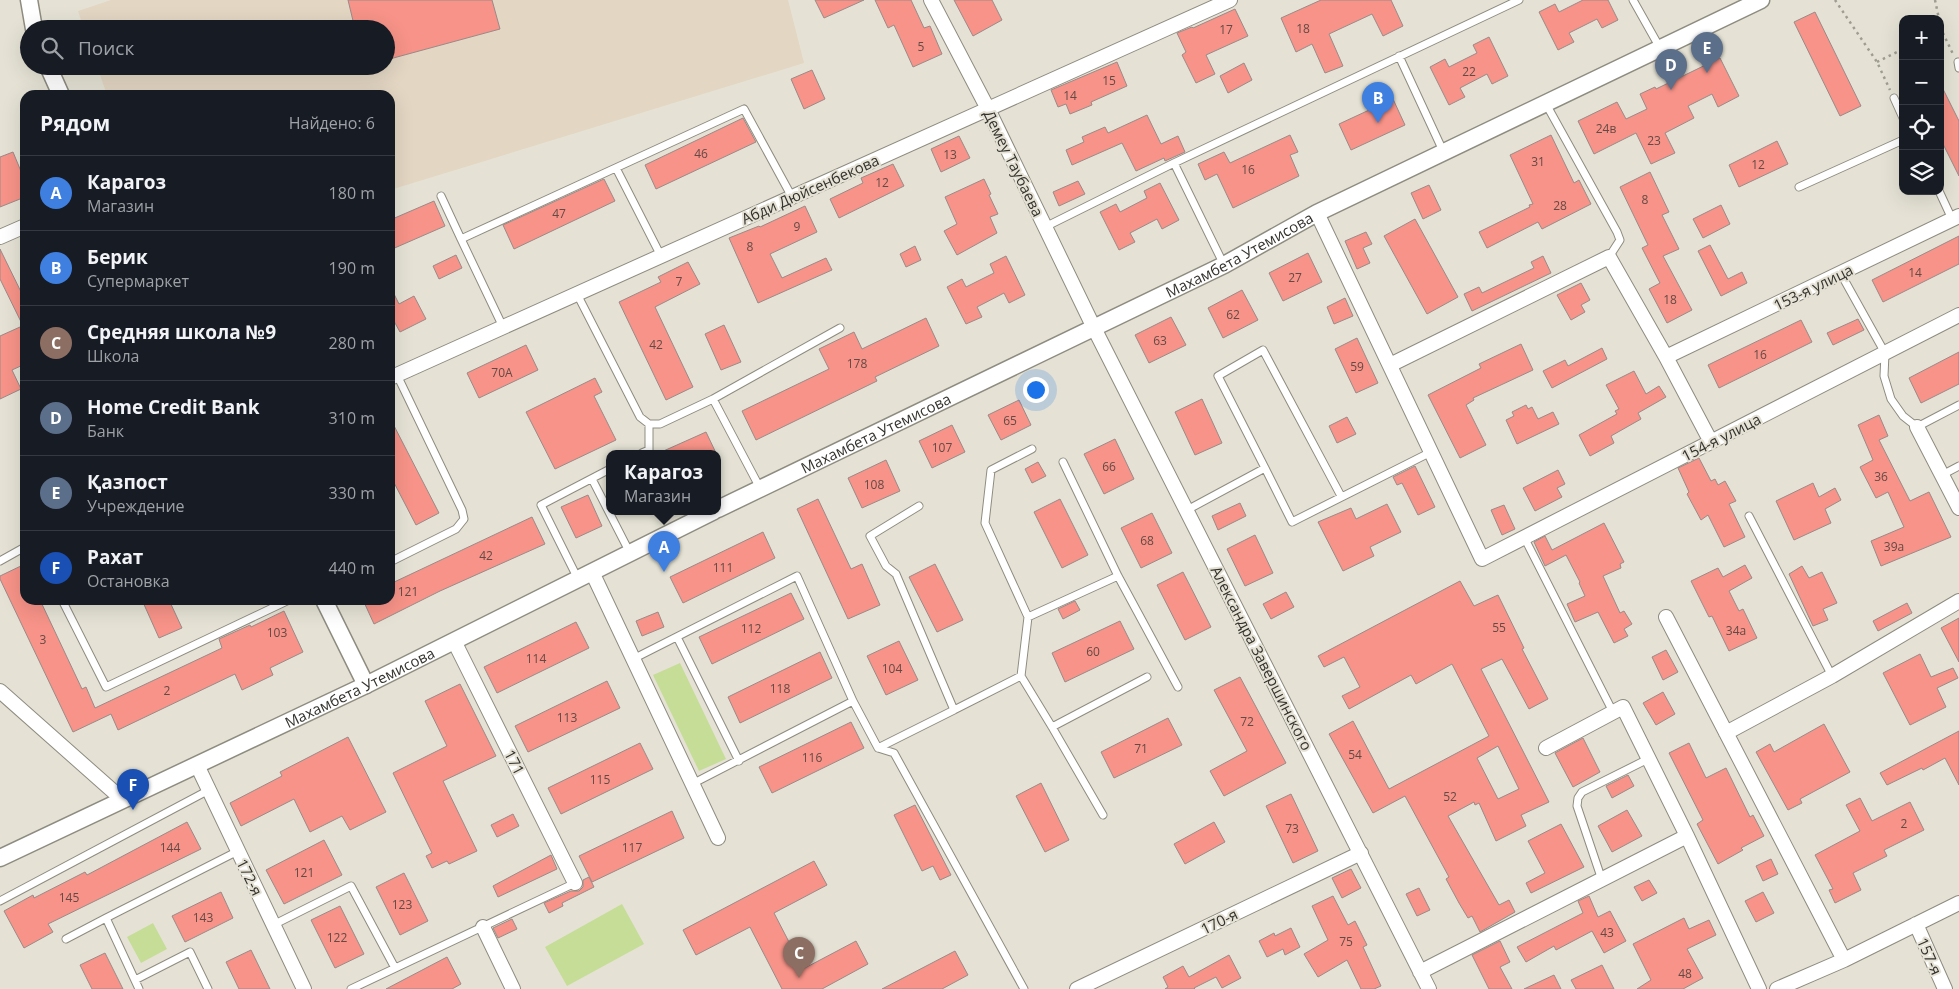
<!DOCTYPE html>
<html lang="ru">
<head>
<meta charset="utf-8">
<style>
	:root { --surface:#171b24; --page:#242831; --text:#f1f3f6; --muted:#9ea1a6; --line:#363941; --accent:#565dd4 }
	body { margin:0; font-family:"Open Sans",sans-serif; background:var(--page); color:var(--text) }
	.controls { position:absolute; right:15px; top:15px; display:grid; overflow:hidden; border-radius:10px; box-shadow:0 5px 20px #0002 }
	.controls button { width:45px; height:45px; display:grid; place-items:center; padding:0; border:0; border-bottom:1px solid var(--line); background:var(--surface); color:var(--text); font:25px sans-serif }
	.you { position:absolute; left:1035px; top:389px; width:18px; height:18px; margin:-12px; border:4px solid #fff; border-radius:50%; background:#1a73e8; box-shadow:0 0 0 8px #1a73e833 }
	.badge { display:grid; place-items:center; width:32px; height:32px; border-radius:50%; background:var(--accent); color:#fff; font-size:16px; font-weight:700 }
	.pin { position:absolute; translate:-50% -41px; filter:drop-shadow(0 1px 2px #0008) }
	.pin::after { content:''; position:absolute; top:26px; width:18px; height:15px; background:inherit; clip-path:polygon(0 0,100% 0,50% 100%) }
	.popup { position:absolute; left:606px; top:450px; width:115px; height:65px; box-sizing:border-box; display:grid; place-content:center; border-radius:10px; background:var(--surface); filter:drop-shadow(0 1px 4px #0005); font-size:16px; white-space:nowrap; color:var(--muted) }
	.popup b { font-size:19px; color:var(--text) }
	.popup::after { content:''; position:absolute; left:50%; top:100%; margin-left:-10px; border:10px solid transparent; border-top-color:var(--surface) }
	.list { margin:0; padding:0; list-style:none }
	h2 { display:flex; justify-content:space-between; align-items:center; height:65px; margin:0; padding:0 20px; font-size:21px }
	h2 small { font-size:16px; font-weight:400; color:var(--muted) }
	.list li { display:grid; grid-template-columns:32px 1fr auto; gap:15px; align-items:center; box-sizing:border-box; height:75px; padding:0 20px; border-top:1px solid var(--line) }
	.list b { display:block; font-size:19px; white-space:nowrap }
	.list p { margin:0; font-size:16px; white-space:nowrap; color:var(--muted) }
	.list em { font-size:16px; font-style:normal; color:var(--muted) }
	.icon { flex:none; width:28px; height:28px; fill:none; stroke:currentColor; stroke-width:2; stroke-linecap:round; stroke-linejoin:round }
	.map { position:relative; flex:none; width:1959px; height:989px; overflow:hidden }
	.search { position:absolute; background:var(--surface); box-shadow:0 5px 20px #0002; left:20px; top:20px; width:375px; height:55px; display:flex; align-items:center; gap:12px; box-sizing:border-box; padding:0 18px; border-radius:28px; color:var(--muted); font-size:19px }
	.panel { position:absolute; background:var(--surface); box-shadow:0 5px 20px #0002; left:20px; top:90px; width:375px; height:515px; border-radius:15px }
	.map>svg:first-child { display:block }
	.industrial { fill:#e3d6c3 }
	.green { fill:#c6dd98 }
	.building { fill:#f79388; stroke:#998a88; fill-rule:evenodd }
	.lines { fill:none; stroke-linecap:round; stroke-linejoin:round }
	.service-casing { stroke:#8e8c80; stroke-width:9 }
	.minor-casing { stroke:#8e8c80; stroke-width:16 }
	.tertiary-casing { stroke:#8e8c80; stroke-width:19 }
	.path { stroke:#9f9d93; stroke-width:2.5; stroke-dasharray:2.5 4; stroke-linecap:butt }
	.service { stroke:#fff; stroke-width:7 }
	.minor { stroke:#fff; stroke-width:14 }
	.tertiary { stroke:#fff; stroke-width:16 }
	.labels { text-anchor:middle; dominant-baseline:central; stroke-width:4; stroke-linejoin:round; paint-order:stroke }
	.number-label { font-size:12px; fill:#644a44 }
	.street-label { font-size:15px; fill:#33322d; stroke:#e5e2d5 }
</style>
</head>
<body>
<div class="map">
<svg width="1959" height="989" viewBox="0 0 1959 989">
	<rect width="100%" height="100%" fill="#e5e2d5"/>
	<path class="industrial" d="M111 0H788L804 63 390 190V95H107L97 66H386V29H84L78 11Z"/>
	<path class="green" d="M680 663 726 759 699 771 653 675Z
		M622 904 644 944 567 986 545 947Z
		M153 923 167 949 141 963 127 937Z"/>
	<path class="building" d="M348 0H492L500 29 386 60V29H355Z
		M815 0H864L824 18Z
		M875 0H911L924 28 930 26 942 54 913 67 894 25 888 28Z
		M954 0H992L1002 20 973 36Z
		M1321 0H1391L1403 26 1383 36 1372 14 1329 34 1343 66 1325 73 1312 44 1296 52 1281 18Z
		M1583 0H1608L1618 20 1602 28 1597 19 1569 33 1574 42 1558 50 1539 12 1555 4 1559 12Z
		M1235 9 1248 36 1206 55 1215 74 1196 83 1182 55 1186 52 1177 33 1192 27 1193 28Z
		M1815 12 1861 106 1840 116 1794 22Z
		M1489 37 1508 76 1492 84 1487 74 1460 88 1465 97 1449 105 1430 67 1445 59 1449 67 1477 53 1473 45Z
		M1720 58 1739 96 1718 107 1712 94 1688 106 1694 118 1665 133 1675 153 1651 164 1636 133 1594 154 1578 121 1617 102 1626 119 1647 109 1640 94 1655 87 1656 89Z
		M1117 62 1127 86 1091 102 1092 105 1070 114 1066 104 1058 107 1051 90Z
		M1244 63 1252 80 1228 93 1220 76Z
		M812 70 825 99 804 109 791 79Z
		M1940 83 1959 121V176L1940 138Z
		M1393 99 1405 125 1351 150 1339 124Z
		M1147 115 1161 144 1178 136 1185 152 1165 161 1164 158 1136 171 1122 143 1072 165 1066 150 1084 142 1082 137 1105 127 1108 133Z
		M743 118 756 142 656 189 645 165Z
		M1290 135 1298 152 1290 155 1299 176 1233 208 1217 174 1205 180 1198 164 1224 152 1230 163Z
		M1551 135 1574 183 1579 180 1591 204 1542 229 1538 222 1487 248 1479 232 1530 207 1529 205 1533 204 1510 155Z
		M959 136 970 158 941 172 931 149Z
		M1777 141 1788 164 1739 187 1729 165Z
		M13 152 25 181V197L0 207V157Z
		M893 164 904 186 839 218 830 199 863 183 861 178Z
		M1650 172 1669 212 1662 215 1679 249 1663 256 1692 310 1667 323 1649 289 1660 283 1642 248 1648 245 1620 187Z
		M604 179 615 201 514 249 503 225Z
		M984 179 991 194 989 195 998 214 990 217 997 233 957 255 944 231 957 224 945 197Z
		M1078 181 1085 194 1059 206 1053 192Z
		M1160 183 1179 220 1162 229 1157 219 1130 233 1135 242 1119 250 1100 212 1116 204 1120 212 1147 198 1144 191Z
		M1429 185 1441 210 1423 219 1411 193Z
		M434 201 445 226 390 250V220Z
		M1721 205 1730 224 1703 238 1693 219Z
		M805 206 817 232 770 254 782 278 826 258 832 270 758 303 729 238 759 226 760 227Z
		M1415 219 1458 297 1427 314 1384 236Z
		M1366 232 1372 244 1363 248 1370 263 1357 269 1345 241Z
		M1959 236V264L1883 302 1872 280Z
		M1710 245 1728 279 1742 272 1747 283 1721 296 1698 251Z
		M915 246 921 260 906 267 900 254Z
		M0 249 25 300V330L0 279Z
		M1308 253 1322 282 1283 301 1269 273Z
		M456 255 462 268 439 279 433 266Z
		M1006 256 1025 295 1009 303 1004 293 977 307 982 317 966 324 947 287 962 279 966 287 994 273 990 264Z
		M1543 256 1551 273 1472 311 1464 294 1479 287 1482 293 1534 268 1531 262Z
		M688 262 700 284 655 307 693 387 666 400 619 302 661 282 658 277Z
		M1581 283 1590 300 1581 305 1585 312 1571 320 1557 295Z
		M390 286 399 304 414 296 426 319 400 332 390 314Z
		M1242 290 1258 320 1223 338 1208 308Z
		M1345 298 1353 316 1334 324 1327 307Z
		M1171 317 1186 345 1149 363 1135 335Z
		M926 318 939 346 875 377 877 381 756 440 742 411 829 369 819 349 854 332 862 349Z
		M1858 319 1864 330 1833 345 1827 333Z
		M1801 320 1812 342 1719 388 1708 365Z
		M724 325 741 362 721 370 705 334Z
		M20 327 25 338V364L12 370 21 389 0 399V336Z
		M1357 338 1378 383 1356 393 1335 349Z
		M1521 344 1533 370 1473 398 1474 400 1466 405 1486 445 1460 458 1428 395 1481 368 1479 364Z
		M526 345 538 370 479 398 467 373Z
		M1602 348 1607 359 1552 388 1543 371 1565 360 1568 366Z
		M1959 352V384L1921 403 1909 378Z
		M1634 371 1646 394 1659 386 1666 397 1638 413 1641 419 1611 436 1614 443 1590 456 1579 435 1617 414 1615 411 1619 409 1606 385Z
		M595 378 602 392 594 396 616 440 555 469 526 412Z
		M1202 399 1222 443 1195 455 1175 412Z
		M1019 400 1031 425 1001 440 988 415Z
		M1526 405 1528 409 1532 407 1538 419 1553 412 1559 424 1517 444 1506 420 1514 416 1512 412Z
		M1879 415 1888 436 1879 440 1910 501 1929 492 1951 537 1881 566 1871 541 1904 527 1888 492 1876 498 1860 467 1873 460 1858 425Z
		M1347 417 1356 434 1337 443 1329 426Z
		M390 418 439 513 416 525 390 475Z
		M952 425 965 452 932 468 919 441Z
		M706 432 716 453H659Z
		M1115 439 1134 479 1104 494 1084 454Z
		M1699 458 1711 481 1715 479 1718 485 1725 481 1736 501 1729 504 1745 537 1724 547 1708 515 1701 520 1687 494 1689 492 1678 468Z
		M886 460 900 491 862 508 848 478Z
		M1038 462 1046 476 1032 483 1025 469Z
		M1415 466 1435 507 1418 515 1402 483 1397 485 1393 477Z
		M1558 470 1565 484 1557 488 1562 497 1535 511 1523 488Z
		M1813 483 1819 497 1835 488 1841 500 1825 509 1831 523 1794 540 1776 501Z
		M588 495 602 526 576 538 561 507Z
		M818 499 851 569 862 564 880 605 848 619 797 509Z
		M1060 499 1088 555 1062 568 1034 512Z
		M1240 503 1246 516 1218 530 1212 516Z
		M1387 504 1401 532 1370 547 1374 556 1343 571 1318 522 1351 508 1356 519Z
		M1504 505 1515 529 1502 535 1491 510Z
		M1152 513 1172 553 1141 568 1121 528Z
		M532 517 545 544 440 591 374 624 363 600H390V584Z
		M1604 523 1624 562 1620 564 1621 568 1603 576 1620 613 1624 611 1632 624 1624 629 1628 636 1614 643 1598 612 1575 622 1567 604 1585 596 1579 583 1580 582 1566 555 1545 566 1534 542 1545 536 1552 550Z
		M763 532 775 558 683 603 670 577Z
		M1255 535 1273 573 1245 586 1227 549Z
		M25 564V600H40L82 689 86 687 95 708 222 648 219 639 250 625 251 627 284 611 303 652 270 668 273 675 242 690 235 674 118 730 111 714 73 732 0 579V576Z
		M935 564 963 620 937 632 909 577Z
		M1745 565 1752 578 1729 591 1739 611 1743 609 1757 638 1729 651 1712 616 1709 617 1691 581 1718 568 1723 577Z
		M1802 566 1809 578 1822 572 1837 603 1823 609 1828 620 1813 626 1789 574Z
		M1183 572 1211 627 1185 640 1157 585Z
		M1460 581 1474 606 1498 595 1524 648 1522 649 1548 699 1529 709 1502 659 1481 669 1549 802 1521 815 1526 826 1496 841 1479 803 1475 805 1474 802 1448 816 1499 905 1509 900 1515 912 1480 932 1472 916 1468 918 1459 903 1446 879 1449 877 1405 796 1373 813 1329 734 1353 721 1389 789 1489 736 1452 664 1416 684 1411 675 1349 709 1342 696 1360 687 1344 657 1324 667 1318 656ZM1498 746 1519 789 1498 799 1477 758Z
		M1286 592 1294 607 1271 619 1263 604Z
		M791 593 804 619 712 664 699 637Z
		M142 600H169L182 628 159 638Z
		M1075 601 1080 610 1063 619 1058 609Z
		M1907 603 1912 613 1878 631 1873 621Z
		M658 612 664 627 642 636 636 621Z
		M1959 618V662L1941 628Z
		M1120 621 1134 649 1065 682 1052 653Z
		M576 622 589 648 497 693 484 667Z
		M899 641 918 680 886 695 867 656Z
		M1666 650 1678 672 1663 680 1652 657Z
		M820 652 832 678 740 723 728 697Z
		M1920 654 1931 677 1953 668 1958 678 1937 688 1946 707 1910 725 1883 673Z
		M1240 677 1286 763 1224 796 1210 771 1247 751 1214 690Z
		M607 681 620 708 528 752 515 726Z
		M460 684 496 756 443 781 477 851 449 864 447 861 432 868 426 856 432 853 393 773 447 746 425 701Z
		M1663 692 1675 714 1656 725 1643 703Z
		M1168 718 1182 745 1114 778 1101 752Z
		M851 722 864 748 772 793 759 767Z
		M1824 724 1850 772 1800 799 1802 803 1788 810 1756 752 1770 744 1774 752Z
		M1959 731V785L1945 758 1923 770 1922 768 1887 785 1880 773Z
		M348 737 386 812 350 830 342 816 310 832 294 799 241 826 230 803 282 776 280 772Z
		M1583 738 1600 772 1573 787 1555 753Z
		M640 743 653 769 561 814 548 788Z
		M1689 743 1706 778 1726 768 1750 817 1753 815 1764 836 1741 848 1743 850 1718 864 1697 824 1703 820 1669 753Z
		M1628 775 1634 786 1612 798 1606 786Z
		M1041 783 1069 840 1045 852 1016 796Z
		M1291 794 1318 851 1293 863 1266 806Z
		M1860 798 1872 821 1910 802 1924 830 1884 850 1887 856 1853 873 1861 890 1835 903 1829 890 1833 889 1815 855 1860 831 1846 805Z
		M915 805 951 875 940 880 933 866 922 871 894 815Z
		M1627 810 1642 836 1612 852 1598 826Z
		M672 811 684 838 592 882 579 856Z
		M513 814 519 826 497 837 491 825Z
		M187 822 201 849 48 924 53 932 24 948 4 911 33 895 34 898 85 872 87 875Z
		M1214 822 1225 842 1185 864 1174 844Z
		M1561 824 1584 867 1531 893 1526 883 1545 873 1528 841Z
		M324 840 342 875 284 904 266 870Z
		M551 855 557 869 498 897 493 886Z
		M1771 859 1778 874 1763 881 1756 866Z
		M814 861 827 885 774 913 803 969 856 941 868 964 822 989H782L750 927 696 955 683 930Z
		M1351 869 1361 888 1342 898 1332 878Z
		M404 873 428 921 400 935 376 887Z
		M589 877 594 887 562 903 563 906 549 913 544 903 571 891H579L583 887V880Z
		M1649 880 1657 893 1642 901 1634 887Z
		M1419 888 1430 910 1417 916 1406 894Z
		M221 892 233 918 185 942 172 916Z
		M1763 892 1774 913 1756 922 1745 901Z
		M1333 896 1348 925 1355 921 1367 945 1363 947 1381 986 1374 989H1361L1347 960 1318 977 1304 954 1328 940 1312 906Z
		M1589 896 1598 917 1610 911 1626 941 1604 953 1592 931 1556 950 1554 946 1526 962 1517 947 1583 913 1578 901Z
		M340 906 364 954 335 968 311 920Z
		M1684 918 1689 929 1709 920 1716 935 1687 949 1703 978 1683 989H1637L1651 980 1633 944Z
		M512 919 517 929 498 938 493 928Z
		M1291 928 1300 947 1285 955 1283 949 1267 957 1259 941 1274 933 1275 936Z
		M1500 941 1510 962 1500 967 1512 989H1489L1472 955Z
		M251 950 270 989H239L226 962Z
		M955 951 968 975 942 989H882Z
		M105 953 123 989H92L80 965Z
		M1229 955 1241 978 1222 988 1216 977 1194 988 1195 989H1165L1168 987 1163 977 1183 966 1189 977Z
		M447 957 461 984 452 989H386Z
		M1602 965 1614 989H1576L1571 980Z
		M1554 975 1561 989H1524Z"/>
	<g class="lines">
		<defs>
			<path id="service" d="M1633 0 1660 48
				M1399 56 1444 153
				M1958 62 1959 68
				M1894 98 1903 118
				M1546 104 1617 232 1620 240 1609 257
				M1174 163 1224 265
				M616 168 661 256
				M1799 187 1903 140
				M1939 191 1952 219
				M441 196 461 239
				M1045 227 1174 163 1519 0
				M1841 274 1885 353 1884 376 1891 399 1903 416 1917 427 1959 405
				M577 294 640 417 649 424H660L713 399 840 328
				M503 327 461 239 744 109 792 197
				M713 399 760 488
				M642 453 649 450V424
				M1063 462 1118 576 1178 687
				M1265 468 1218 376 1263 350 1341 496
				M1942 475 1959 466
				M592 479 630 553
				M1187 510 1265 468 1292 522 1431 452
				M1749 516 1832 676
				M1524 537 1613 712
				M0 561 25 547
				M390 562 456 529 464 519 462 510 397 375
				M578 579 541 505 610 469
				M62 600 106 687 289 600
				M1028 617 1118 576
				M677 637 739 761
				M633 659 797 576 853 701 878 748 954 710 896 574 886 566 870 536 919 506
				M1021 676 1028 617 985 523 991 470 1032 449
				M954 710 1021 676 1052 727 1103 815
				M1052 727 1147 677
				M878 748 894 753 1024 989
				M692 784 853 701
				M1602 880 1577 806 1578 798 1582 792 1648 759
				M0 901 209 790
				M273 925 351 886 395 968
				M66 939 106 918
				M135 980 190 952 208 989
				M139 989 106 918 238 851
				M351 989 575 883"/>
			<path id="minor" d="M931 0 988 109 1094 328 1429 989
				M1317 213 1482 559 1959 315
				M0 237 25 226
				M1666 357 1959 216
				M1390 365 1609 257 1666 357 1711 442
				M390 378 1230 0
				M1917 427 1959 508
				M592 572 718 838
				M1666 617 1844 960
				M454 641 575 883
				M0 691 123 800
				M1726 733 1832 676 1959 601
				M1546 748 1623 707 1687 836 1759 989
				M197 765 304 989
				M1916 924 1945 989
				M483 927 513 989
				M1420 972 1687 836
				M1077 989 1361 853
				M1777 989 1844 960 1959 903"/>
			<g id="tertiary">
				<path d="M29 0 34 29"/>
				<path d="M48 66 61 95"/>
				<path id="s1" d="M718 509 1224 265 1317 213 1761 0"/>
				<path d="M324 600 366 685"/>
				<path id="s2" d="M0 858 366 685 714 511"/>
			</g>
		</defs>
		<use href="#service" class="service-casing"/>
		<use href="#minor" class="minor-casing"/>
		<use href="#tertiary" class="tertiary-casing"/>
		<path class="path" d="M1835 0 1877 62 1890 90
			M1935 0 1939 19
			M1940 27 1953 54
			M1877 62 1903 49"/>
		<use href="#service" class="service"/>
		<use href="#minor" class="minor"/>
		<use href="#tertiary" class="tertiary"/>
	</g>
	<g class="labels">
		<g class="number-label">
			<text x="1303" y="28">18</text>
			<text x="1226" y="29">17</text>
			<text x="921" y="46">5</text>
			<text x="1469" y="71">22</text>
			<text x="1109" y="80">15</text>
			<text x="1070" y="95">14</text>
			<text x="1606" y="128">24в</text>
			<text x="1654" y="140">23</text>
			<text x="701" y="153">46</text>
			<text x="950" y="154">13</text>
			<text x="1538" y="161">31</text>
			<text x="1758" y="164">12</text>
			<text x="1248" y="169">16</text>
			<text x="882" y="182">12</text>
			<text x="1645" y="199">8</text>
			<text x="1560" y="205">28</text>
			<text x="559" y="213">47</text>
			<text x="797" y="226">9</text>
			<text x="750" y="246">8</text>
			<text x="1915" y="272">14</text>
			<text x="1295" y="277">27</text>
			<text x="679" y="281">7</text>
			<text x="1670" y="299">18</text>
			<text x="1233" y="314">62</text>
			<text x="1160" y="340">63</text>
			<text x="656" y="344">42</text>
			<text x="1760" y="354">16</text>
			<text x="857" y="363">178</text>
			<text x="1357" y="366">59</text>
			<text x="502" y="372">70А</text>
			<text x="1010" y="420">65</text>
			<text x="942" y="447">107</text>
			<text x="1109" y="466">66</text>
			<text x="1881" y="476">36</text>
			<text x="874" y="484">108</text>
			<text x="1147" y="540">68</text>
			<text x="1894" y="546">39а</text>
			<text x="486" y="555">42</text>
			<text x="723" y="567">111</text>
			<text x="408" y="591">121</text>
			<text x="1499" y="627">55</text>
			<text x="751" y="628">112</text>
			<text x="1736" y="630">34а</text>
			<text x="277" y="632">103</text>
			<text x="43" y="639">3</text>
			<text x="1093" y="651">60</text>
			<text x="536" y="658">114</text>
			<text x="892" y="668">104</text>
			<text x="780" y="688">118</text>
			<text x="167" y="690">2</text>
			<text x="567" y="717">113</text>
			<text x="1247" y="721">72</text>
			<text x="1141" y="748">71</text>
			<text x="1355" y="754">54</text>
			<text x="812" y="757">116</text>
			<text x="600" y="779">115</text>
			<text x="1450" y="796">52</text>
			<text x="1904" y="823">2</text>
			<text x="1292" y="828">73</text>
			<text x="170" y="847">144</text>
			<text x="632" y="847">117</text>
			<text x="304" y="872">121</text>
			<text x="69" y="897">145</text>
			<text x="402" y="904">123</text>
			<text x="203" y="917">143</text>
			<text x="1607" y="932">43</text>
			<text x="337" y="937">122</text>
			<text x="1346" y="941">75</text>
			<text x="1685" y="973">48</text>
		</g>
		<g class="street-label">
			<text transform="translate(1014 163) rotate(64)">Демеу Таубаева</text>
			<text transform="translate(810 189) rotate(-24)">Абди Дюйсенбекова</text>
			<text stroke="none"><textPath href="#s1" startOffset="580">Махамбета Утемисова</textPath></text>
			<text transform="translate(1813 287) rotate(-26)">153-я улица</text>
			<text stroke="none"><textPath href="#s1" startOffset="175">Махамбета Утемисова</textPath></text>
			<text transform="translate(1721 437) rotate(-27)">154-я улица</text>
			<text transform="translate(1262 658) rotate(63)">Александра Завершинского</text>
			<text stroke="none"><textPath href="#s2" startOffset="398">Махамбета Утемисова</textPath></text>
			<text transform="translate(515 762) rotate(63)">171</text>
			<text transform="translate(250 877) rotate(64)">172-я</text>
			<text transform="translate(1219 921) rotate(-26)">170-я</text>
			<text transform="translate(1930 956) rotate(66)">157-я</text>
		</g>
	</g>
</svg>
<div class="controls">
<button>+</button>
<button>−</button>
<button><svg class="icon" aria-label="locate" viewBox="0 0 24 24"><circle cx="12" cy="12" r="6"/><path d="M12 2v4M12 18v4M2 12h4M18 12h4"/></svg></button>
<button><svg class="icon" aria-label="layers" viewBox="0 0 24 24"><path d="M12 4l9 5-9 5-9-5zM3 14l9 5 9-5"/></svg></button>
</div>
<div class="you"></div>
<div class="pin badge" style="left:664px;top:572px;background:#3f7fe0">A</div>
<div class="popup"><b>Карагоз</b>Магазин</div>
<div class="pin badge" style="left:1378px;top:123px;background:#3f7fe0">B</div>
<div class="pin badge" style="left:799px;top:978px;background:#8d6e63">C</div>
<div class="pin badge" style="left:1671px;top:90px;background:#5c6f8a">D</div>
<div class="pin badge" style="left:1707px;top:73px;background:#5c6f8a">E</div>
<div class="pin badge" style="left:133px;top:810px;background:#1a4fb4">F</div>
<div class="search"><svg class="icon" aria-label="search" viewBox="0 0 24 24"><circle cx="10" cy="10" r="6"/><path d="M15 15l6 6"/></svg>Поиск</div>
<section class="panel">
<h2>Рядом<small>Найдено: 6</small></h2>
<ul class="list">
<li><span class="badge" style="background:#3f7fe0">A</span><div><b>Карагоз</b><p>Магазин</p></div><em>180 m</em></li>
<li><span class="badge" style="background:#3f7fe0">B</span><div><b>Берик</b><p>Супермаркет</p></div><em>190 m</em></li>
<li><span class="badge" style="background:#8d6e63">C</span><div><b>Средняя школа №9</b><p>Школа</p></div><em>280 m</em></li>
<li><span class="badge" style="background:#5c6f8a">D</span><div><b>Home Credit Bank</b><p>Банк</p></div><em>310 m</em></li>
<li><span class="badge" style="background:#5c6f8a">E</span><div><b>Қазпост</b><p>Учреждение</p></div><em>330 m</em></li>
<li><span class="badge" style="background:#1a4fb4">F</span><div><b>Рахат</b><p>Остановка</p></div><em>440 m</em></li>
</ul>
</section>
</div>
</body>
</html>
